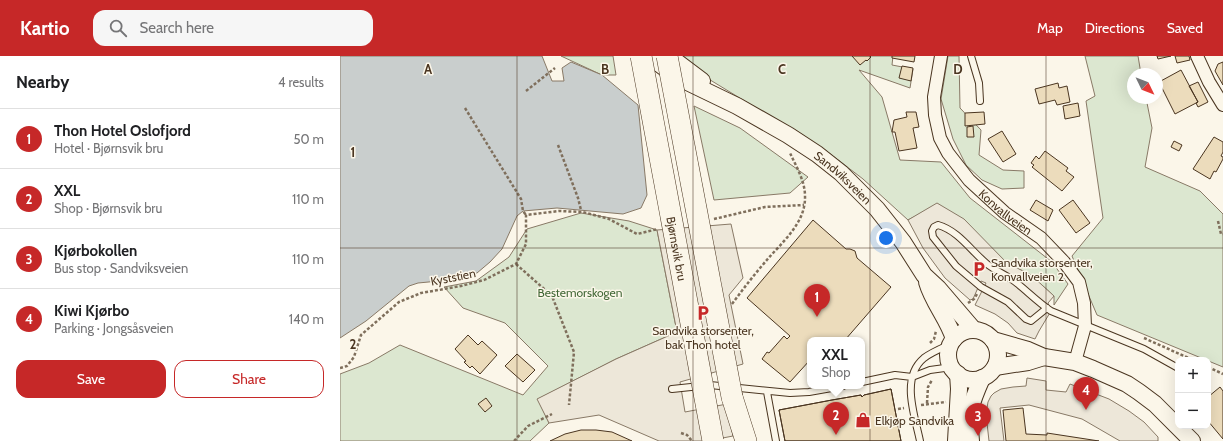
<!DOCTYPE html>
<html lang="en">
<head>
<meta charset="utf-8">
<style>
	:root { --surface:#fff; --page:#f6f6f6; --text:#202124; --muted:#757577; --line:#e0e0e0; --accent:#c62828 }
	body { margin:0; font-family:Cabin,sans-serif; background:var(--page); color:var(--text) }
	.controls { position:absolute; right:12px; bottom:12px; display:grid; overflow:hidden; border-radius:8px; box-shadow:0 4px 16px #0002 }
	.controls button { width:36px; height:36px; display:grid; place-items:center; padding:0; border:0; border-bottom:1px solid var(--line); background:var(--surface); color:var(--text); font:20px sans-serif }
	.compass { position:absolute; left:787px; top:12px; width:36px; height:36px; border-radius:50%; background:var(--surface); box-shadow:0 4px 16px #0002; rotate:133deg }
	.you { position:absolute; left:546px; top:182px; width:14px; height:14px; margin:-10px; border:3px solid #fff; border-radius:50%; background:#1a73e8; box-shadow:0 0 0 6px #1a73e833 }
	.badge { display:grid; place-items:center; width:26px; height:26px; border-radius:50%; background:var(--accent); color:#fff; font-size:13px; font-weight:700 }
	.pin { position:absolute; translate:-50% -33px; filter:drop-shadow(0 1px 2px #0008) }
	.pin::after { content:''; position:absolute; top:21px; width:14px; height:12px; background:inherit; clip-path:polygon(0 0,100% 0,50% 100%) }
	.popup { position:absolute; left:467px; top:281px; width:58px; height:52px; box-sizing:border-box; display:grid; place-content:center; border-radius:8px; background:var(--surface); filter:drop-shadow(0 1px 3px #0005); font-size:13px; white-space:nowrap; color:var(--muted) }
	.popup b { font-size:15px; color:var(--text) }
	.popup::after { content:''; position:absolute; left:50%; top:100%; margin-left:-8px; border:8px solid transparent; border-top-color:var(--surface) }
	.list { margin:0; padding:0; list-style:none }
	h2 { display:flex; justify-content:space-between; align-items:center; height:52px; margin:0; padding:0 16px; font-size:17px }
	h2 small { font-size:13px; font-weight:400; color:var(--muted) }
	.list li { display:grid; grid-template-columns:26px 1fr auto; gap:12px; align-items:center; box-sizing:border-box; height:60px; padding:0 16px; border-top:1px solid var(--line) }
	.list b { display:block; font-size:15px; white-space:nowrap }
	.list p { margin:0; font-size:13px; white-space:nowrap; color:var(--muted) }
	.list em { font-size:13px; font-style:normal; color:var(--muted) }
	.actions { display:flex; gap:8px; padding:12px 16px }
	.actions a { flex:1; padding:9px 0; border:1px solid var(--accent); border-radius:12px; text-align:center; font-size:14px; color:var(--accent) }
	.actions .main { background:var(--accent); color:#fff }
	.icon { flex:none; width:22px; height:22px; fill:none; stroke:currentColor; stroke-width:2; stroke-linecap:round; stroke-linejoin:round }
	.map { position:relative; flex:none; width:883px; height:385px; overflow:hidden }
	header { display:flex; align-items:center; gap:24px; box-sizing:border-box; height:56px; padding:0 20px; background:var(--accent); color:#fff }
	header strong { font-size:19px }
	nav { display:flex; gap:22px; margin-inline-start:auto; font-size:14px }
	.search { width:280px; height:36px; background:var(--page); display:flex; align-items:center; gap:10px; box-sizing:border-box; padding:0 14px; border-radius:12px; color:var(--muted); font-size:15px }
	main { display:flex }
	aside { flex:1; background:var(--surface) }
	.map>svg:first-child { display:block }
	.green { fill:#dce7d0; stroke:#887966 }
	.parking { fill:#ede7d9; stroke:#887966 }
	.water { fill:#c9cecd; stroke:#887966 }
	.building { fill:#ecdcbc; stroke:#4a3520 }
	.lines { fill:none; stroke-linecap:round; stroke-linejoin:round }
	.lane-casing { stroke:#4a3520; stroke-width:8 }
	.street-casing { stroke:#4a3520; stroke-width:14 }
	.secondary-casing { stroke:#4a3520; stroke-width:18 }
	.highway-casing { stroke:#4a3520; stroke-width:22 }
	.path { stroke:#7f6f5c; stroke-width:2.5; stroke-dasharray:3 2; stroke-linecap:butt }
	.lane { stroke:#fbf6e9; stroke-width:6 }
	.street { stroke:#fbf6e9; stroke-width:12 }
	.secondary { stroke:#fbf6e9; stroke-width:16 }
	.highway { stroke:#fbf6e9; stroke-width:21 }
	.highway-bridge-casing { stroke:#4a3520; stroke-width:22; stroke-linecap:butt }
	.highway-bridge { stroke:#fbf6e9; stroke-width:21 }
	.grid { fill:none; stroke:#4a3520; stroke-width:1; stroke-opacity:0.55 }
	.labels { text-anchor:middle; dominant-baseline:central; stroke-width:3; stroke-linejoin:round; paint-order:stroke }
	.street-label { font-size:12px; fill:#4a3520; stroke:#fbf6e9 }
	.poi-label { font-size:12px; fill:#4a3520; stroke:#fbf6e9; text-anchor:start }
	.park-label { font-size:12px; fill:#436837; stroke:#fbf6e9 }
	.grid-label { font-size:13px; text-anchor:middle; font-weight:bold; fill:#4a3520; stroke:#fbf6e9; stroke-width:3; stroke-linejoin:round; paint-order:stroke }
</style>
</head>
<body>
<header>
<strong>Kartio</strong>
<div class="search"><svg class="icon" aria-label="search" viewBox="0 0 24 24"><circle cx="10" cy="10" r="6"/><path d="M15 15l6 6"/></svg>Search here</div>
<nav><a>Map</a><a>Directions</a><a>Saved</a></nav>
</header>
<main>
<aside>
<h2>Nearby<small>4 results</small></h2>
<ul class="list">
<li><span class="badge">1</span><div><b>Thon Hotel Oslofjord</b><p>Hotel · Bjørnsvik bru</p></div><em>50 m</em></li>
<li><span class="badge">2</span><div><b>XXL</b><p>Shop · Bjørnsvik bru</p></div><em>110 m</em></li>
<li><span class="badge">3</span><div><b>Kjørbokollen</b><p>Bus stop · Sandviksveien</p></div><em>110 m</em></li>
<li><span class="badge">4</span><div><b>Kiwi Kjørbo</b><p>Parking · Jongsåsveien</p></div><em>140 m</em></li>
</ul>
<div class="actions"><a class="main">Save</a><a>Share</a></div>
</aside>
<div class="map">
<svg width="883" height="385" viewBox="0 0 883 385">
	<rect width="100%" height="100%" fill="#fbf6e9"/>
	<path class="green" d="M221 0H273L276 19H262Z
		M342 0H553L552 9 573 13 570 32 519 14 542 41 560 104 601 106 630 142 712 206 728 228 714 249V240L691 219 667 207 647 188 598 148 568 164 523 123 485 94 344 8Z
		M608 0H619L620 52 641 74 639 99 663 114 684 115V132L662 133 642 124 626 109 613 83 601 43Z
		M745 0H798L801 18H793V42H806L812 72 805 111 860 135 883 158V311L757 259 732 200 763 162 746 45 755 40Z
		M354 50 400 72 468 121 450 137 374 144Z
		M241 157 289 165 317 174 337 276 276 303 198 343 209 367 190 385H0V318L29 307 60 289 183 339 208 310 165 267 123 252 104 231 136 225 169 201 187 173Z"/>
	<path class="parking" d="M597 147 624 163 667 207 691 219 714 240 708 247 711 255 699 275 695 283 677 277 668 267 655 258 635 249 646 227 641 225 633 243 630 244 605 222 583 192 568 164Z
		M391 168 403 222 389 239 403 308 340 326 345 356 387 348 393 380 367 385H319L259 359 209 367 197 343 276 303 337 276 317 174Z
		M687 322 706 325V334L726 336 730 328 769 343 789 355 804 366 818 381V385H780L742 363 689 349 660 352 664 385H649L646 358 648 346 651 340 654 337 661 333 673 331 686 330Z"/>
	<path class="water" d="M0 0H202L212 25H224L222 12 231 6 262 19 298 49 307 139 301 152 283 158 217 152 183 155 177 160 162 193 150 206 137 217 120 223 78 227 69 230 26 265 0 282Z"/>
	<path class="building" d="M512 0H530L531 1 527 5 526 4 520 9Z
		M552 0H575L574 6 552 2Z
		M817 0H831L818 3Z
		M835 0H849L850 4 837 7Z
		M883 6V29L875 15 878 8Z
		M562 10 573 12 571 25 559 22Z
		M841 14 858 46 835 58 819 26Z
		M858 26 868 46 858 51 856 47 858 46 849 30Z
		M718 27 719 32 727 30 730 46 717 49 715 44 699 48 695 33Z
		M738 47 740 60 725 63 723 50Z
		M566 56H576L579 71 573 72 577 92 559 95 555 76H552L554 64 567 61Z
		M644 56 645 68 625 70V57Z
		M633 70 634 81H627V71Z
		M662 75 676 98 663 106 648 83Z
		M874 81 883 86V96L881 100 883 101V103L876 116 874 115 870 123 853 113Z
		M834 85 842 89 839 95 831 91Z
		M705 95 728 112 726 115 734 121 722 135 692 111 694 109 691 107 696 100 699 103Z
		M696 144 713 154 708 165 690 154Z
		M733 144 750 167 736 177 719 154Z
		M473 164 506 193H510L515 195 517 202 551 231 505 284H470V296L467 299 470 302V304L450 326 422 303 427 296 429 297 444 280 447 283 450 280 407 242Z
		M128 279 138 289 142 285 157 299 140 318 132 310 130 312 124 306 126 305 115 293Z
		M177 298 195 314 183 326 165 310Z
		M880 331 883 335V383L868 365V341Z
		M551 333 561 385H445L439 354 492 344 521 339 522 341 524 339Z
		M551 333 561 385H445L439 354 492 344 521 339 522 341 524 339Z
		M146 342 152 350 145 356 138 348Z
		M683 352 686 378 707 379V377L759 385H666L663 354Z
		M241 374H256L272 376 292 385H210L225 378Z"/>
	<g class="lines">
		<defs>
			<path id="lane" d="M631 0 639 27 640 45
				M707 252 691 265 686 263 668 246 641 231 616 210 593 181 592 175 594 171 598 169C619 175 631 195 647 208 657 216 669 220 678 228 689 237 699 247 711 255L804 293 838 312
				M522 326 555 319 572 321 590 314 612 311
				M332 333 370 329 450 337 469 336 503 330
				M427 336 436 385
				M580 385C575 360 560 322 584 302 592 296 602 292 611 288"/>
			<g id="street">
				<path id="s1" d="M601 0 594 41 595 59 600 82 608 97 629 124 665 157 701 182 724 206 739 226 744 247 745 270 735 306"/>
				<path d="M857 0 869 26 883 49"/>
			</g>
			<g id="secondary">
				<path id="s2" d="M309 0 337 21 397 50 448 79 477 98 501 117 537 153 563 186 584 219 598 232 634 274"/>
				<path d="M329 0 362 25"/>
				<path d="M587 226C593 247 608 263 614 283"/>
				<circle cx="633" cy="299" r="25"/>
				<path d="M653 284 688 294 704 301 735 306 753 313 787 328 799 336 815 348 852 385"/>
				<path d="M655 311 688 306 704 301"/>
				<path d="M616 385 619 333 618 318"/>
				<path d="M631 385C628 355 630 349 642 322"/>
			</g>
			<path id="highway" d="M392 341 406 385"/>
		</defs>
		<use href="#lane" class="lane-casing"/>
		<use href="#street" class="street-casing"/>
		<use href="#secondary" class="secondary-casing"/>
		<use href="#highway" class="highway-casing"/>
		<path class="path" d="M186 35 215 12
			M125 52 181 143 183 155 186 159
			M218 89 238 142 241 154
			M374 163 425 151 464 149
			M878 165 881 178H883
			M176 208 212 240 234 296 229 349
			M628 247 634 243 637 238
			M392 248C403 233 414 219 426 205 442 186 466 167 465 140 465 125 456 110 450 97
			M804 282 853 304
			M590 287 594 283 596 275
			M868 311 883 318
			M0 312 7 310 14 301 21 279 59 246 81 237 121 230 144 224 176 208 186 188V159L219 155 243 156 269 163 297 178 318 173
			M587 347 588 331 592 324
			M581 349 606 346
			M558 353 564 352
			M341 377 347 379 352 385
			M174 385 188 370 212 358"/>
		<use href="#lane" class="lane"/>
		<use href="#street" class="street"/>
		<use href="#secondary" class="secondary"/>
		<use href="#highway" class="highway"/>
		<defs>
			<g id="highway-bridge">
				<path id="s3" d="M301 0 373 385"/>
				<path d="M327 0 392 341"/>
			</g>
		</defs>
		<use href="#highway-bridge" class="highway-bridge-casing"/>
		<use href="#highway-bridge" class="highway-bridge"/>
	</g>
	<path class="grid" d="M177 0V385M353 0V385M530 0V385M706 0V385M0 192H883"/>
	<defs>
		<symbol id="parking-bare" viewBox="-9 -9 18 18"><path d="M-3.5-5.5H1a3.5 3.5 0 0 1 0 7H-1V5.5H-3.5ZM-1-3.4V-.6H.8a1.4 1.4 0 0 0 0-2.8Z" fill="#c62828" stroke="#fbf6e9" stroke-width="2.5" paint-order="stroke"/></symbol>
		<symbol id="shop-bare" viewBox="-9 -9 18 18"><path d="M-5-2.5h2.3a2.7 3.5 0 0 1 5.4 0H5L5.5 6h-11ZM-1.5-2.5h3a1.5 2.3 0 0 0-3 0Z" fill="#c62828" stroke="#fbf6e9" stroke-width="2.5" paint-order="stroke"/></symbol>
	</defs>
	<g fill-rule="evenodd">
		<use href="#parking-bare" x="628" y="202" width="22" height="22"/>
		<use href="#parking-bare" x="352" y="246" width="22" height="22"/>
		<use href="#shop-bare" x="512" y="353" width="22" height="22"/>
	</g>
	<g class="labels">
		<g class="street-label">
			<text stroke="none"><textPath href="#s2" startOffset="230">Sandviksveien</textPath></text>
			<text stroke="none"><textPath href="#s1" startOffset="183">Konvallveien</textPath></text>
			<text stroke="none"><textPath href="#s3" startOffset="196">Bjørnsvik bru</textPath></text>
			<text transform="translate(113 221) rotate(-11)">Kyststien</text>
		</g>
		<g class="poi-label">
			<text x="651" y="206">Sandvika storsenter,<tspan x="651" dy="14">Konvallveien 2</tspan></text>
			<text x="363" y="274" text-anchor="middle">Sandvika storsenter,<tspan x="363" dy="14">bak Thon hotel</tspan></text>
			<text x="535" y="364">Elkjøp Sandvika</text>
		</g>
		<g class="park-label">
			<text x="240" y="236">Bestemorskogen</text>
		</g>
	</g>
	<g class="grid-label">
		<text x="88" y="18">A</text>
		<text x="265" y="18">B</text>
		<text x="442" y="18">C</text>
		<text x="618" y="18">D</text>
		<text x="13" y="101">1</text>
		<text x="13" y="293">2</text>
	</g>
</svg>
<div class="controls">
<button>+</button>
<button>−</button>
</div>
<svg class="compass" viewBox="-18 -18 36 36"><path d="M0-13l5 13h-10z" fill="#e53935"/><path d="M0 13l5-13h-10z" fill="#757577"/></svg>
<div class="you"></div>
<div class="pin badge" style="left:477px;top:261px">1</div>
<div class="pin badge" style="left:496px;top:379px">2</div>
<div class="popup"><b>XXL</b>Shop</div>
<div class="pin badge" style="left:638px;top:380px">3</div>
<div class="pin badge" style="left:746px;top:354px">4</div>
</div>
</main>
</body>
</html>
